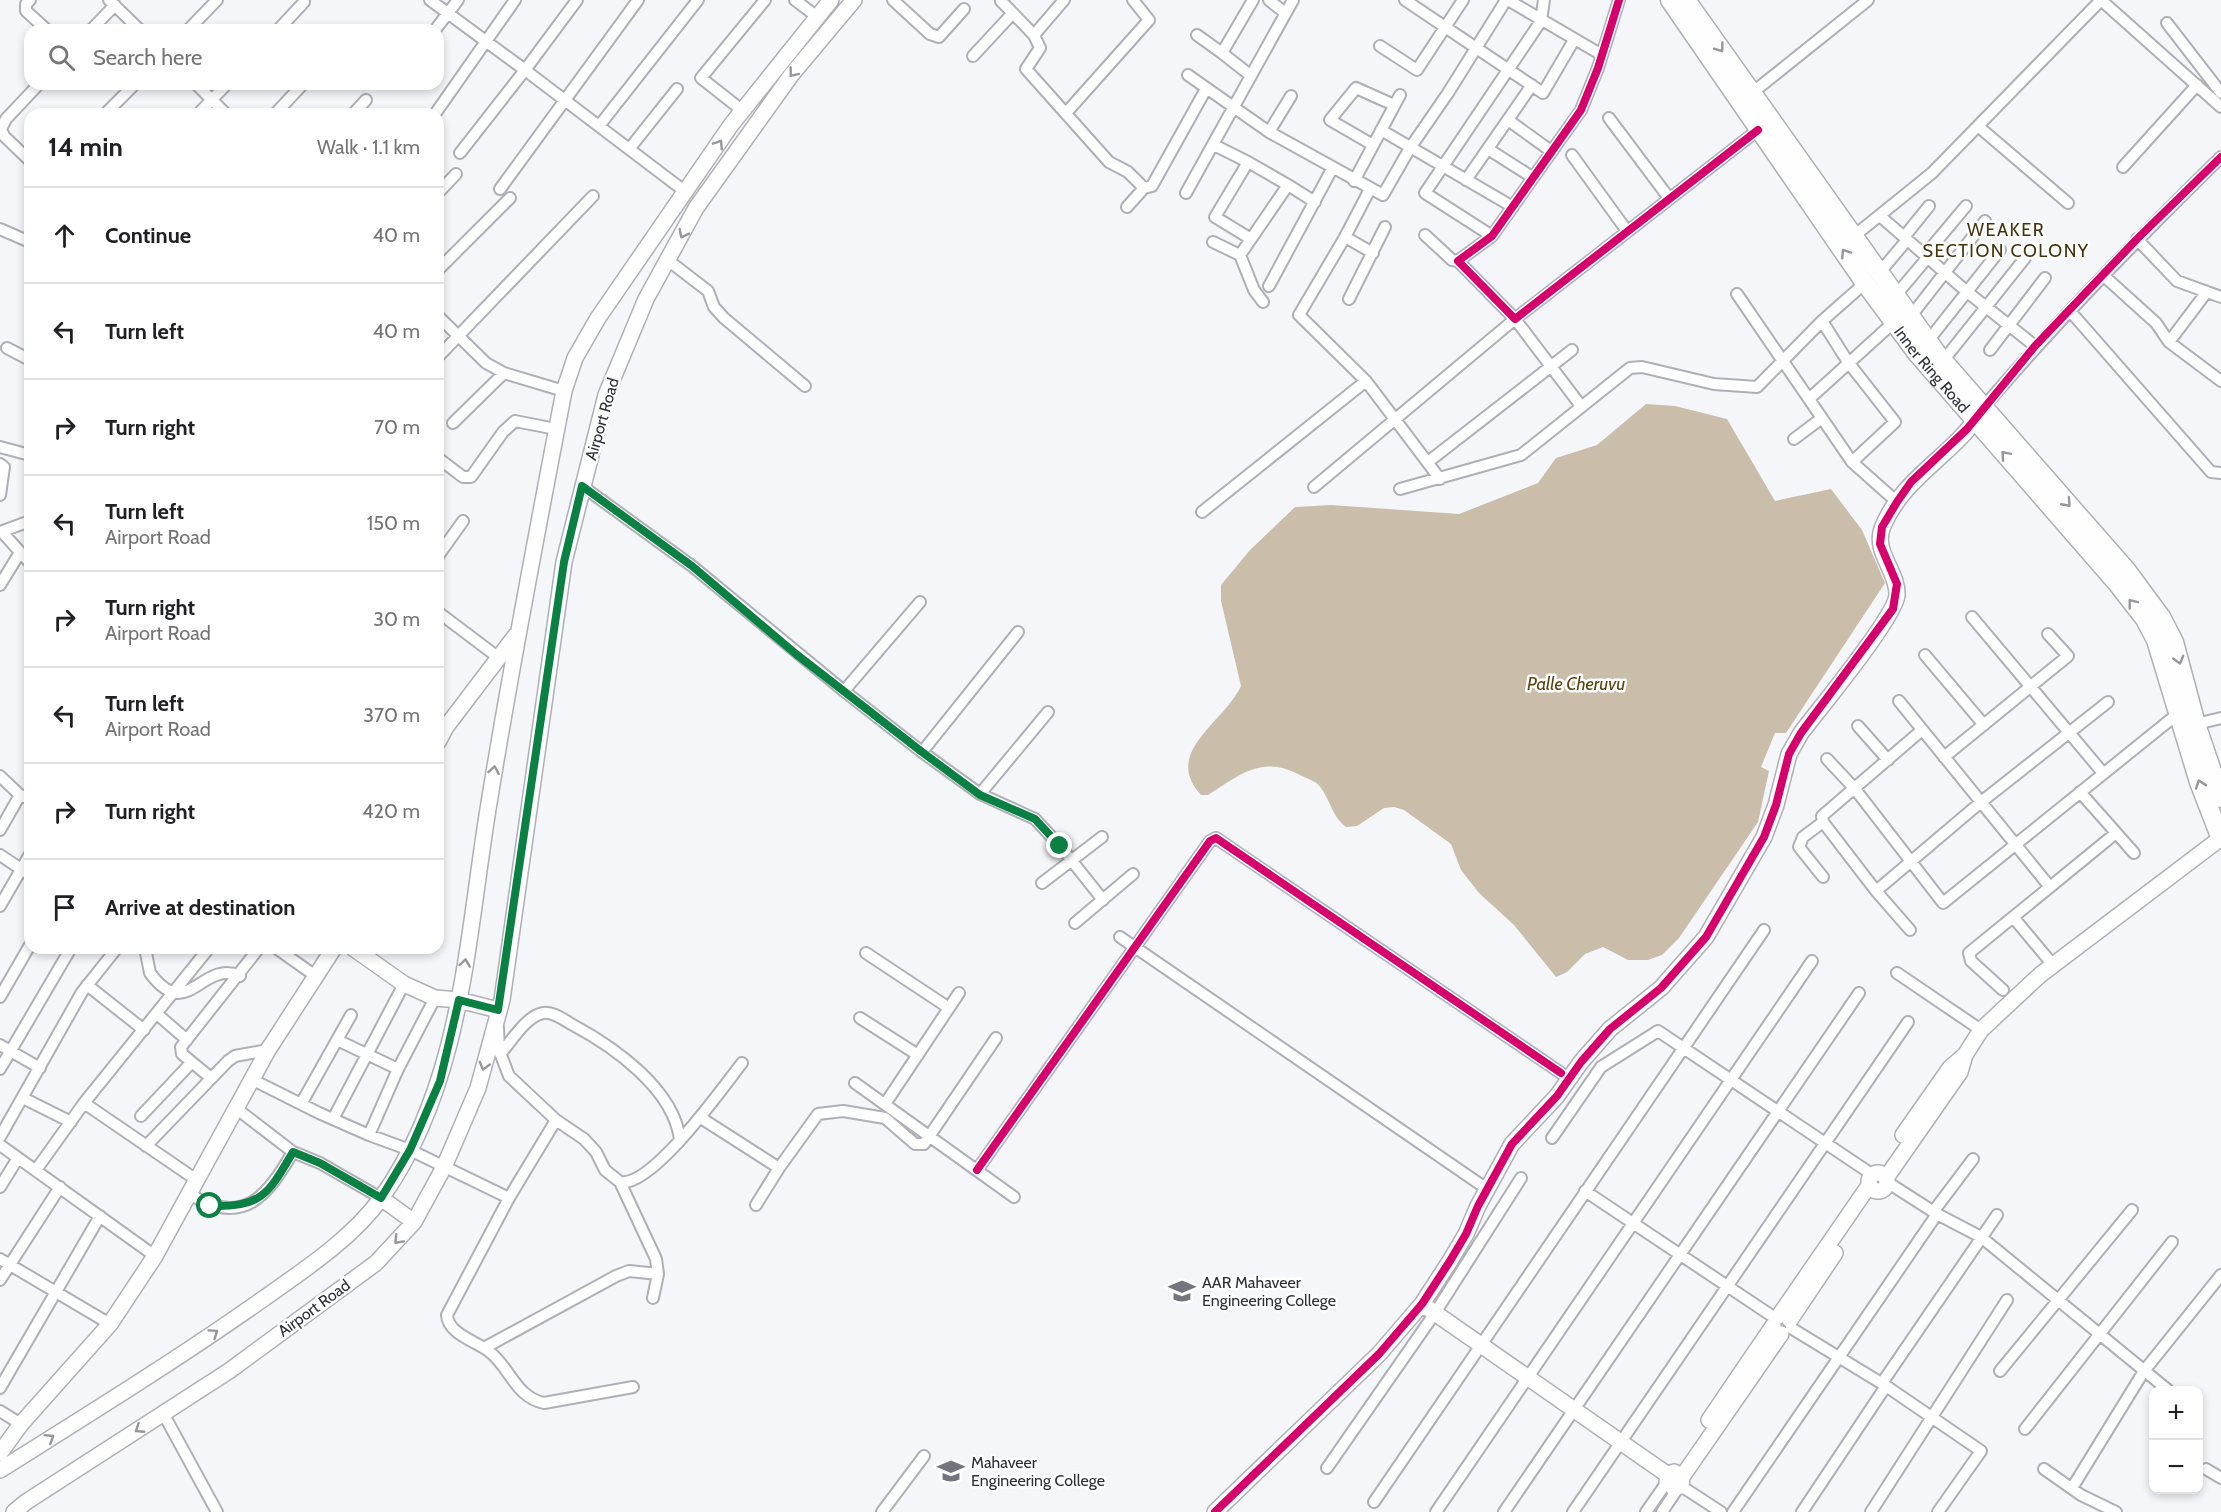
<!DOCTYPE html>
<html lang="en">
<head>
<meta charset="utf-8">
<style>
	:root { --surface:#fff; --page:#f6f6f6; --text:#202124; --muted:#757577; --line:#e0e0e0 }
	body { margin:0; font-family:Cabin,sans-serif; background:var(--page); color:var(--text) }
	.controls { position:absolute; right:18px; bottom:18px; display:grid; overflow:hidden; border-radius:12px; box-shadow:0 3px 9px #0003 }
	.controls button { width:54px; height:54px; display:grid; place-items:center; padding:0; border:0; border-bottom:2px solid var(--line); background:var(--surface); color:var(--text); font:30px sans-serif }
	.stop { position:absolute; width:18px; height:18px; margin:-14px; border:4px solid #0b8043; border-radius:50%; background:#fff }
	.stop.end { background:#0b8043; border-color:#fff; box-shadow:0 2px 6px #0008 }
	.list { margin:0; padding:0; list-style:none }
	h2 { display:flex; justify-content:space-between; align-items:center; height:78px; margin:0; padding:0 24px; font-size:26px }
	h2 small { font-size:20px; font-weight:400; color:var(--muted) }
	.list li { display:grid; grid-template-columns:39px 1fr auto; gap:18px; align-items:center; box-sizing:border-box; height:96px; padding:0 24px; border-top:2px solid var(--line) }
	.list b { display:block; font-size:22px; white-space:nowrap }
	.list p { margin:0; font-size:20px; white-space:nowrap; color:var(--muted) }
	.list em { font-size:20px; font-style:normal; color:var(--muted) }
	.icon { flex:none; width:33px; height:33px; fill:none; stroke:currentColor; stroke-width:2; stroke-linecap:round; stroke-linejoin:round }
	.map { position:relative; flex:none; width:2221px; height:1512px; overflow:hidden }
	.search { position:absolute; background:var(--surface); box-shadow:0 3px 9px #0003; left:24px; top:24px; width:420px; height:66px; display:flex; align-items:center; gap:15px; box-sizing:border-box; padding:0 21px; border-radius:18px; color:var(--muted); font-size:22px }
	.panel { position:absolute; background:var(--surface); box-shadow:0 3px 9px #0003; left:24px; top:108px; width:420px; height:846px; border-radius:18px }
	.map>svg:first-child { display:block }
	.water { fill:#cabeaa }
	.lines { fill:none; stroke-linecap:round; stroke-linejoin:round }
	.street-casing { stroke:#afb0b7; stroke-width:14 }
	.secondary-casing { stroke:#afb0b7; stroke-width:18 }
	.highway-casing { stroke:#afb0b7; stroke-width:21 }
	.street { stroke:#fefefe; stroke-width:10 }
	.secondary { stroke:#fefefe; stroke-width:15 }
	.highway { stroke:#fefefe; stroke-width:18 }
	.cycleway-casing { stroke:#fff; stroke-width:11 }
	.cycleway { stroke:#d6006c; stroke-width:8 }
	.oneway { stroke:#96969c }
	.route { stroke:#0b8043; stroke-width:8 }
	.labels { text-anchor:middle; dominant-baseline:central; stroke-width:5; stroke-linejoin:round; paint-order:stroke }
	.street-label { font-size:16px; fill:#2d2f3b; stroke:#fff }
	.poi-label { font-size:16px; fill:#2d2f3b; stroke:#fff; text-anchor:start }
	.neighbourhood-label { font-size:18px; letter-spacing:1.5px; fill:#46330c; stroke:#fff }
	.water-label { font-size:18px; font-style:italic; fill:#5d430c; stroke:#fff }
</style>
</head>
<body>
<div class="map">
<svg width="2221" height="1512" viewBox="0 0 2221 1512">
	<rect width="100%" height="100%" fill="#f5f6fa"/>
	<path class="water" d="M1646 404 1675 406 1727 419 1775 501 1831 489 1862 530 1885 583 1786 733H1775L1761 767 1769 771 1758 822 1679 938 1662 955 1648 960H1628L1603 947 1585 954 1567 972 1556 977 1514 925 1479 893 1461 870 1451 844 1404 810 1394 807 1384 808 1357 826 1346 827C1332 816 1331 802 1321 788 1318 782 1308 779 1302 776 1262 754 1241 774 1208 795H1201C1162 752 1223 724 1241 686L1221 601V585L1250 550 1295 507 1331 505 1459 514 1538 483 1556 458 1597 445Z"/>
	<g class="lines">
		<defs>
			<path id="street" d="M30 0 26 4V11L47 30
				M109 0 140 30
				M430 0 525 70 460 153
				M577 0 525 70 687 193
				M795 0 816 16
				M893 0 930 34 939 37 964 9
				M1269 0 1285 13
				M1405 0 1543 93 1574 40
				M1508 0 1602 55
				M1619 0 1598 68 1581 110 1492 236 1458 261 1515 319 1758 130
				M2101 0 2221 107
				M1001 1 1034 35 1040 48 1026 69 1109 162 1128 172 1144 188 1152 186 1206 89
				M2167 23 2221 93
				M91 30 115 5
				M188 30 217 0
				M278 30 304 2
				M435 30 458 0
				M1034 35 1064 0
				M1197 35 1222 53
				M1380 46 1417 70 1463 0
				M973 56 1012 14
				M1188 75 1269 132 1383 195 1410 148 1448 93 1506 0
				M1250 75 1222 53 1253 0
				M196 84 226 114
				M1752 93 1868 0
				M743 111 701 78 765 0
				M1066 113 1149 20 1133 0
				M105 114 135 84
				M198 114 227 84
				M275 114 303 84
				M353 114 366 100
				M435 114 515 0
				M1609 118 1669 198
				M1508 120 1551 151
				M599 126 698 0
				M1979 127 2068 203
				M1381 130 1513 207
				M1269 132 1291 96
				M1214 145 1248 162 1215 217 1251 239
				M1373 145 1330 120 1356 88 1394 105
				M630 148 677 89
				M1488 149 1532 177
				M1572 155 1627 231
				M30 161 4 136 1 129 6 119 39 84
				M2123 167 2197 85
				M1466 180 1532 85
				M1354 181 1400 95
				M1288 185 1315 202
				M500 189 638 0
				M438 193 456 174
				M1186 193 1293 0
				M1127 207 1144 188
				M1880 216 1966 291 2035 346
				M0 229 30 242
				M1425 235 1452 260 1458 261
				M1492 236 1425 193 1541 21 1544 0
				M1854 236 1932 173 2101 0
				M1345 237 1370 189
				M1904 237 1929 206
				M2137 239 2177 281 2221 297
				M1213 242 1240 255 1254 290 1263 302
				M1373 253 1345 237 1299 315 1366 381 1440 479
				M1240 255 1288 185 1248 162
				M1925 255 1966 206
				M669 261 708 291 714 307 724 318 805 386
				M438 270 510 198
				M1880 272 1907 240
				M2104 276 2156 323 2169 342 2221 381
				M1269 286 1332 169
				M1737 294 1852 462 1895 422 1848 362 1822 321
				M1896 295 1928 257
				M1349 299 1385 227
				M2070 311 2211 472 2221 473
				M438 316 486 363 504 373 564 391
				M1911 316 1985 221
				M1928 341 2000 250
				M2169 342 2206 293
				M7 348 30 360
				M1990 350 2045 278
				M438 357 593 196
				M1943 361 2025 258
				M1809 399 1894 322
				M1983 408C2058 320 2139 238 2221 157
				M453 423 504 373
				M1794 439 1822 418
				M0 447 30 455
				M438 458 463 477H471L503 432 515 421 556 429
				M1428 462 1572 350
				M1852 462 1897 502
				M0 464 4 467 0 495
				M582 486 692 566 844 691 920 602
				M1314 487 1515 319 1581 406
				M1400 489 1521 455 1630 368 1642 367 1714 384 1757 387 1822 321 1865 283
				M1202 512 1366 381
				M0 532 30 521
				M3 533 30 563
				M438 556 463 521
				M0 585 19 554
				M438 612 499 658
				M1972 617 2103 773
				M1925 655 1984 725
				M844 691 922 752 1018 632
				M1899 701 2050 887 1969 953 1971 961 2003 990
				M2193 721 2196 724 2221 718
				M1858 726 1888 760
				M922 752 980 794 1035 819 1060 846 1103 900
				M1944 757 2068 656 2048 634
				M1827 759 1855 789 1943 903 2180 712
				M0 776 20 795 30 799
				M2080 792 2134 853
				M980 794 1048 712
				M0 830 20 795
				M0 855 30 875
				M1823 877 1799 847 1803 837 1823 822
				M1042 883 1102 837
				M2050 887 2116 833
				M1876 891 1823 822 1822 816 1922 730
				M0 906 30 854
				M2013 917 2053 965
				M1075 923 1133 874
				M1910 930 1876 891 1981 802 2108 702
				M1120 937 1487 1189
				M145 948 150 973C188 1024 201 959 240 976
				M276 948 317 977
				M866 953 949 1008
				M1897 973 1981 1030
				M87 985 144 1030
				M0 997 30 945
				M157 1014 187 1040
				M860 1018 918 1055
				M498 1028 499 1050 509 1076 556 1120 584 1139 596 1152 605 1170 620 1182 656 1259 658 1274 653 1298
				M337 1040 398 1069
				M0 1045 40 1068
				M500 1054C511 1042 526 1016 543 1013 553 1011 564 1020 573 1025 614 1047 674 1089 680 1140
				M0 1069 71 948
				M211 1078 182 1054 181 1047 259 948
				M253 1080 319 1113 369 1135 410 1150 509 1198
				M855 1083 1014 1197
				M23 1098 71 1122
				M84 1103 198 1181
				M301 1104 351 1015
				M885 1104 959 993
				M237 1109 293 1152 320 1163 381 1198
				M141 1116 191 1063
				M701 1118 779 1168
				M333 1119 404 984
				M556 1120 509 1198 447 1315C448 1335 479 1342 491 1353 511 1370 516 1397 544 1403L633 1387
				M369 1135 398 1069 435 998
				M0 1137 82 992 117 948
				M1552 1138 1601 1067 1658 1031 1873 1175
				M0 1145 155 1256
				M146 1146 228 1061 235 1056 268 1050
				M36 1170 84 1103 209 948
				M977 1170 1210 841 1216 838 1561 1073
				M620 1182C652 1188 723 1087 742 1063
				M0 1187 18 1158
				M1585 1191 1775 1318
				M191 1195C244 1227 267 1196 293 1152
				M756 1205 779 1168 818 1114 843 1111 885 1118 915 1144H924L996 1038
				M1933 1212 1973 1159
				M1937 1214 1981 1237 2168 1390
				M0 1259 110 1324
				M0 1280 60 1187
				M1791 1328 1886 1386 1981 1451 1938 1512
				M484 1348 616 1276 629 1271 658 1274
				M2000 1371 2132 1210
				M1882 1383 1997 1215
				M0 1388 100 1216
				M0 1411 21 1424
				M163 1413 217 1512
				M2025 1429 2172 1242
				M1327 1468 1435 1313 1521 1178
				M2044 1469 2081 1495 2116 1512
				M2206 1469 2221 1478
				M1681 1486 1721 1512
				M2072 1488 2144 1371 2221 1275
				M1374 1502 1764 930
				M882 1512 924 1456
				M1436 1512 1812 961
				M1504 1512 1859 993
				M1573 1512 1908 1022
				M1646 1512 1667 1482
				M1662 1512 1678 1488
				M1733 1512 1937 1214 1887 1182
				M1802 1512 1886 1386
				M1871 1512 2007 1300"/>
			<path id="secondary" d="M438 742 446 727 516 635
				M353 948 404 984 435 998 459 1000 498 1010
				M1903 1135 1950 1068 1965 1055
				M1869 1182a9 9 0 1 1 18 0a9 9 0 1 1-18 0Z
				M1886 1178 1960 1072 1965 1055 1981 1030 2040 975 2221 838
				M381 1198 414 1222
				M1422 1304 1668 1475
				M1779 1316 1870 1184
				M1790 1320 1835 1253
				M1709 1420 1773 1326
				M0 1453 21 1424 110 1324 155 1256 268 1050 334 948
				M0 1470C89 1414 178 1359 263 1299 304 1270 353 1238 382 1197 464 1081 467 932 490 797 512 661 538 526 564 391L575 358 598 318 731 125 831 0
				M1682 1477 1674 1472 1668 1475 1667 1482 1674 1488 1681 1486 1682 1477 1781 1334
				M14 1512 26 1502 229 1371 376 1263 414 1222 444 1167 478 1088 502 1000 564 562 606 395 646 299 696 208 792 74 854 0
				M1215 1512 1379 1354 1422 1304 1450 1261 1466 1234 1478 1206 1512 1144 1557 1096 1581 1062 1610 1029 1661 988 1706 937 1764 837 1776 805 1789 754 1801 733C1819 709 1895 618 1897 595 1898 571 1872 551 1883 526 1904 476 1954 455 1981 412"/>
			<g id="highway">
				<path id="s1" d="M1670 0 1865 283 1916 352 2117 583 2145 619 2156 640 2199 782 2221 839"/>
				<path d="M1686 0 1938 355 2127 571 2161 617 2174 642 2196 724 2221 798"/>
			</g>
		</defs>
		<use href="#street" class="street-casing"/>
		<use href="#secondary" class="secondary-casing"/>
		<use href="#highway" class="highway-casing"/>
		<use href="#street" class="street"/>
		<use href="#secondary" class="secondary"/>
		<use href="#highway" class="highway"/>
		<defs>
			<path id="cycleway" d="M1619 0 1598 68 1581 110 1492 236 1458 261 1515 319 1758 130
				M977 1170 1210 841 1216 838 1561 1073
				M1215 1512 1379 1354 1422 1304 1450 1261 1466 1234 1478 1206 1512 1144 1557 1096 1581 1062 1610 1029 1661 988 1706 937 1764 837 1776 805 1789 754 1801 733 1893 609 1897 584 1880 544 1882 527 1897 502 1911 482 1967 429 2035 346 2137 239 2221 157"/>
		</defs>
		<use href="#cycleway" class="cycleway-casing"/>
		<use href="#cycleway" class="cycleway"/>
	</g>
	<defs><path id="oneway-chevron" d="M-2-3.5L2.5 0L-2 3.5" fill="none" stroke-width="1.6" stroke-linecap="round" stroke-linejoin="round" transform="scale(1.5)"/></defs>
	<g class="oneway">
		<use href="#oneway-chevron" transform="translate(1720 48) rotate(54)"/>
		<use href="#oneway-chevron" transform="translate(793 73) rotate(128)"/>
		<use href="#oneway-chevron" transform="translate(719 144) rotate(-57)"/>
		<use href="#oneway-chevron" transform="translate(683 234) rotate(117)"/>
		<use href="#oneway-chevron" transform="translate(1845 253) rotate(-124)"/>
		<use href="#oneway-chevron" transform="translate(2005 455) rotate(-131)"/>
		<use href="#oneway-chevron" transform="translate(2067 503) rotate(48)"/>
		<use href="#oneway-chevron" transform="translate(2132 603) rotate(-128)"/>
		<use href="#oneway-chevron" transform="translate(2179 660) rotate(75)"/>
		<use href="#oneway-chevron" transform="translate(494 770) rotate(-80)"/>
		<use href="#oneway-chevron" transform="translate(2200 784) rotate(-109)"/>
		<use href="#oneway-chevron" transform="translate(465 963) rotate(-82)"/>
		<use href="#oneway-chevron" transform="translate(484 1066) rotate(105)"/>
		<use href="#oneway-chevron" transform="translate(398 1240) rotate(133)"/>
		<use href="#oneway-chevron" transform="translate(214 1333) rotate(-35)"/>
		<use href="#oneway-chevron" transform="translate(139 1429) rotate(147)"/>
		<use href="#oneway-chevron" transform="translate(50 1438) rotate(-32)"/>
	</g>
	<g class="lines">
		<path class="route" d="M210 1206C263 1207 268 1194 293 1152L320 1163 381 1198 410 1150 440 1081 459 1000 498 1010 564 562 582 486 692 566 796 654 922 752 980 795 1035 819 1060 846"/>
	</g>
	<defs>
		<symbol id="university-bare" viewBox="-9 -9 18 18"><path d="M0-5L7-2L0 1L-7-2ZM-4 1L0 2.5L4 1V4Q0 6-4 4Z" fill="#73757e" stroke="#fff" stroke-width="2.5" paint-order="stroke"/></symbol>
	</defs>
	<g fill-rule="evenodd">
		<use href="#university-bare" x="1163" y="1272" width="38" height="38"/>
		<use href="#university-bare" x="932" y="1452" width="38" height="38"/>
	</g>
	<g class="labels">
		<g class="street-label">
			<text stroke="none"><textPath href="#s1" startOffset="453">Inner Ring Road</textPath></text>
			<text transform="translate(602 419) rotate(-74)">Airport Road</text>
			<text transform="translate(314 1308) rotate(-36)">Airport Road</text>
		</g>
		<g class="poi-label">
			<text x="1202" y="1282">AAR Mahaveer<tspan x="1202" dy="18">Engineering College</tspan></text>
			<text x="971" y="1462">Mahaveer<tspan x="971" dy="18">Engineering College</tspan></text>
		</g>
		<g class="neighbourhood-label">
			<text x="2006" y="230">WEAKER<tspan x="2006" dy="21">SECTION COLONY</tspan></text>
		</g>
		<g class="water-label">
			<text x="1576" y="684">Palle Cheruvu</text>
		</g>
	</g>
</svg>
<div class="controls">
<button>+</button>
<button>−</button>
</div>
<div class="stop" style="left:210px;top:1206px"></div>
<div class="stop end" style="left:1060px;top:846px"></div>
<div class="search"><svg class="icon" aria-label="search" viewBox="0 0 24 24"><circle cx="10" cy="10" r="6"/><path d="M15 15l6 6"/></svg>Search here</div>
<section class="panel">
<h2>14 min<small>Walk · 1.1 km</small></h2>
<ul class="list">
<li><svg class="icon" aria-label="ahead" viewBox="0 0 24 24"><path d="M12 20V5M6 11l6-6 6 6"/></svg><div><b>Continue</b></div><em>40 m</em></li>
<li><svg class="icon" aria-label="left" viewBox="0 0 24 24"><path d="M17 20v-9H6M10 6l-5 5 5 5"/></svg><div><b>Turn left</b></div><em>40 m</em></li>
<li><svg class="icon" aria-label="right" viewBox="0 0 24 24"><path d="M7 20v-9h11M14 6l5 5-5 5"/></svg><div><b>Turn right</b></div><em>70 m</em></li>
<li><svg class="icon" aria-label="left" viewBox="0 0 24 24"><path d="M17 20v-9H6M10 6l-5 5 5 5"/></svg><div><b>Turn left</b><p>Airport Road</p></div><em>150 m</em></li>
<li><svg class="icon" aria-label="right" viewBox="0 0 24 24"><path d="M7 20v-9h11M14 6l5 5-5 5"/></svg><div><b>Turn right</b><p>Airport Road</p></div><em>30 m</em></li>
<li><svg class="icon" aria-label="left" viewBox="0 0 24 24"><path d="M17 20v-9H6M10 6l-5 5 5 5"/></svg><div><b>Turn left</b><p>Airport Road</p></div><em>370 m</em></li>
<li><svg class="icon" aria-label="right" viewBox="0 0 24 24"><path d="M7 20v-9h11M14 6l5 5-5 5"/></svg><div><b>Turn right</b></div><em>420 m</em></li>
<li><svg class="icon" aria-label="arrive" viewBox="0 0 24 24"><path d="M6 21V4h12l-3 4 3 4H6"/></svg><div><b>Arrive at destination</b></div></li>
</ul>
</section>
</div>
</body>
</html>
